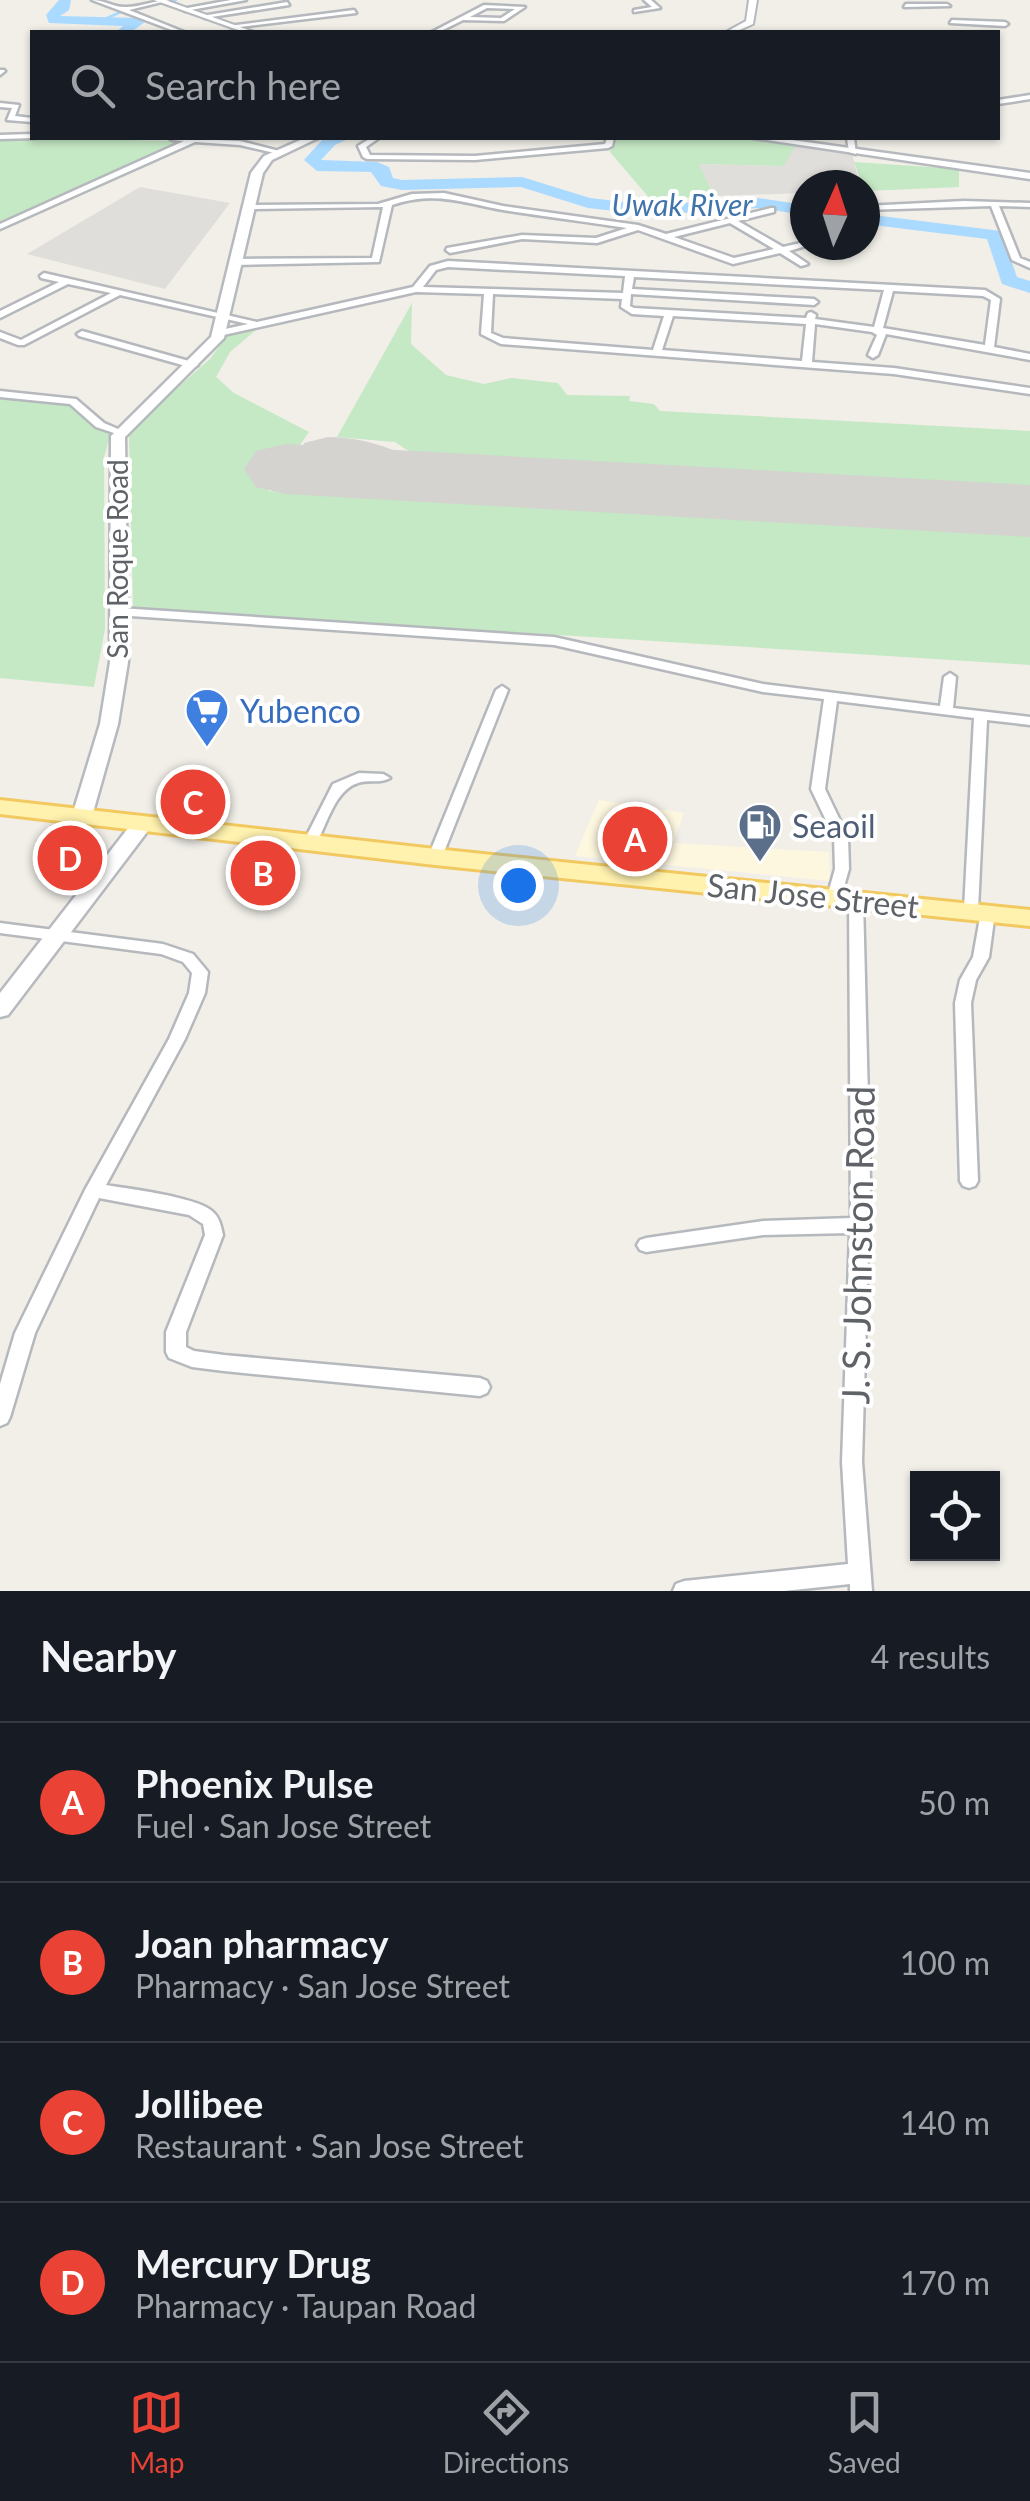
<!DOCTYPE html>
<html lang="en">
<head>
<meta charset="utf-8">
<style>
	:root { --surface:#171b24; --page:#20242c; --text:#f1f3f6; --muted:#9ea1a6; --line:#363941; --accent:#ea4335 }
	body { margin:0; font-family:Lato,sans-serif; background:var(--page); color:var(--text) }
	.controls { position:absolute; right:30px; bottom:30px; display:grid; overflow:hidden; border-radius:0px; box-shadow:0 2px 8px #0004 }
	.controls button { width:90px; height:90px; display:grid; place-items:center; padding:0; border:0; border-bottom:2px solid var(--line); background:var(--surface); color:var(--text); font:50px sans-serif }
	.compass { position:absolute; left:790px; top:170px; width:90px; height:90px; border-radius:50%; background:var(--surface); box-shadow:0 2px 8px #0004; rotate:3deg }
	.you { position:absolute; left:518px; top:885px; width:35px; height:35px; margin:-25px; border:8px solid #fff; border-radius:50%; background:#1a73e8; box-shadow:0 0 0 15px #1a73e833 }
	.badge { display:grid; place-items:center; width:65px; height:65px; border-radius:50%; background:var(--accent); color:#fff; font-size:32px; font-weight:700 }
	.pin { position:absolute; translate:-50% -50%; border:5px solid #fff; box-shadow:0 2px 10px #0006 }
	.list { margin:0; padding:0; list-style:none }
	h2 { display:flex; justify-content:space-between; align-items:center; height:130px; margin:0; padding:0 40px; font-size:42px }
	h2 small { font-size:32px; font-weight:400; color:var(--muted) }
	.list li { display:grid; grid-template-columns:65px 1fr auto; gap:30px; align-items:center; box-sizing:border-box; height:160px; padding:0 40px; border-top:2px solid var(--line) }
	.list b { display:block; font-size:38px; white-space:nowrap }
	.list p { margin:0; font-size:32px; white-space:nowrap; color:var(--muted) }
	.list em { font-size:32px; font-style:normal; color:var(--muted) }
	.icon { flex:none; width:55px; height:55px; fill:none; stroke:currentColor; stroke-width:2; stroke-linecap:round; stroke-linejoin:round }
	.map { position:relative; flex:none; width:1030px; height:1591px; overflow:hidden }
	.search { position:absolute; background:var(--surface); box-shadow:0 2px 8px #0004; left:30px; right:30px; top:30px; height:110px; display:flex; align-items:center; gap:25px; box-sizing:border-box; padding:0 35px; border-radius:0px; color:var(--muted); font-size:38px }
	.sheet { height:770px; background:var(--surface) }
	nav { display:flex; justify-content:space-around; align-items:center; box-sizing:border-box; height:140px; border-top:2px solid var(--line); background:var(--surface); font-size:28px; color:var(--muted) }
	nav a { display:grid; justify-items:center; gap:5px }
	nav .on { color:var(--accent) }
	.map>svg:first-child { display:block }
	.commercial { fill:#fef7e0 }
	.industrial { fill:#e0deda }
	.green { fill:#c5e8c5 }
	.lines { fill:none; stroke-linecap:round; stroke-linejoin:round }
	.stream { stroke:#aadaff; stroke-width:2.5 }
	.river { fill:#aadaff; fill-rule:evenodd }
	.taxiway { fill:#d4d3d0; fill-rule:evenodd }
	.runway { fill:#d4d3d0; fill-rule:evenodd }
	.building { fill:#cccac5; stroke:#d6d1c6; stroke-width:2.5 }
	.minor-casing { stroke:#b5b8bc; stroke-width:5 }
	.tertiary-casing { stroke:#b5b8bc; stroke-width:4 }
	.secondary-casing { stroke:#b6babf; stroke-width:5 }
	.primary-casing { stroke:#f2c960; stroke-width:6 }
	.minor { fill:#fff; fill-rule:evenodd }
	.tertiary { fill:#fff; fill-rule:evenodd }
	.secondary { fill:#fff; fill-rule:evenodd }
	.primary { fill:#fff2af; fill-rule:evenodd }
	.labels { text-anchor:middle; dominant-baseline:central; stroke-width:8; stroke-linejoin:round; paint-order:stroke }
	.far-street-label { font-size:28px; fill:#5f6368; stroke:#fff }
	.far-water-label { font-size:30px; font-style:italic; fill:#4174aa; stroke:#fff }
	.shop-label { font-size:32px; fill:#366cbe; stroke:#fff; text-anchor:start }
	.service-label { font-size:32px; fill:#4e5e75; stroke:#fff; text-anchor:start }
	.street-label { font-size:32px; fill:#5f6368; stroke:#fff }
	.near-street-label { font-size:38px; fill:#5f6368; stroke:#fff }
</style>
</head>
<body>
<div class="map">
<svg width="1030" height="1591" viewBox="0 0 1030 1591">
	<rect width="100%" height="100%" fill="#f1efe8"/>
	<path class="commercial" d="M599 800 684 813 673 843 829 852 830 881 575 856Z"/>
	<path class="industrial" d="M796 146 852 154 860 185H805V193L714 196 698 164 782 166Z
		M140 187 230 203 165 289 27 254Z"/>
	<path class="green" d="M0 138 183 141 0 224Z
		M613 138H737L796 146 783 166 699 164 714 196 651 200 610 152Z
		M854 162 959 169V187L865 191Z
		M412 303 411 344 446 375 484 384 511 378 558 383 567 395 630 396 629 401 654 404 660 411 1030 431V490L416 456 395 442 337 437Z
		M256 330 230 352 216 377 234 393 309 432 297 449H285L268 491 1030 534V665L133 608 129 436 134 426 210 359 227 336Z
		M0 397 73 405 95 426 111 433 104 457 105 629 94 687 0 678Z"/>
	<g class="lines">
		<path class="stream" d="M171 2 176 0
			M129 10 160 3
			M105 19 123 11"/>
		<path class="river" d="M59 0H71L69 10 60 16 138 18 145 22 131 32H116L123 26 49 23 46 15Z
			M350 138 335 145 321 160 377 162 389 167 393 178 402 180 522 177 590 198 651 205 758 198 805 205V215L758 208 651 215 588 208 521 187 402 190 381 186 371 172 317 171 304 160 323 139Z
			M865 214 1001 231 1017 277 1030 281V293L1002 284 987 239 865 224Z"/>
		<path class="taxiway" d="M328 437C359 437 411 449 429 476L424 483 412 486 400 483 372 468 375 473 370 480 358 483 304 467 299 460 304 443Z"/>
		<path class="runway" d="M286 444 1030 485V537L286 494 256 487 244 469 256 451Z"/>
	</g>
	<path class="building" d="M628 825 647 827 641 854 622 851Z"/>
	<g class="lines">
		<defs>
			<path id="minor" d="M92 0C104 0 115 8 126 7 141 7 155 0 170 0L129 10 184 32H177Z
				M231 0H246L185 11 182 9Z
				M644 0H651L660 8 634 12V10L652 7Z
				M287 2 289 5 205 18 202 16Z
				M906 4H947L950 6 904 7Z
				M484 5 525 7 504 21 463 20 439 32H432ZM487 8 515 9 501 18 470 17Z
				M354 10 356 13 232 28 229 26Z
				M952 20 1005 22 1008 24 1005 26 950 23Z
				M0 70H4L5 71 0 75Z
				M1030 95V99L998 104V100Z
				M0 103 19 105 15 116 32 118V122L7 120 12 108 0 107Z
				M32 134 35 138 0 139V135Z
				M169 138 240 141 283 152 279 154 240 145 195 142 0 229V224L184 141 172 140Z
				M371 138H379L366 147 370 155 475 156 605 144 607 138H614L612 146 608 148 475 160 367 159 363 157 358 146Z
				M847 138H854L856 154 849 152Z
				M444 193 503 206 638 225 666 234 771 208H774V212L738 221 783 247 805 242V245H809L789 251 808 264 801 266 780 253 733 264 638 230 597 243 522 239 450 253 446 250 447 248 522 235 596 238 627 228C588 222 548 217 509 211 464 204 438 190 392 205L379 262 234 265 230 262 234 259 372 258 383 207 248 209H245V205L378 204 412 194ZM730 223 774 249 734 258 674 237Z
				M964 201 1030 203V207L999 206 1020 258 1030 262V268L1012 260 991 206 865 210V206Z
				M448 261 985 290 1000 299 994 347 1030 354V360L886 334 878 355 873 358 868 355 877 335 872 332 815 324 812 362 894 368 1030 388V394L894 374 501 344 481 334 484 294 416 292 219 336 216 335V331L248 324 120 295 24 345H18L0 338V332L21 340 111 293 68 284 0 318V311L59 282 41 278 40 276 44 273 257 322 413 287 430 266ZM448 267 625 276 623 293 423 287 436 270ZM634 277 884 290 874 327 815 319 816 315 811 312 808 313 806 318 634 308 630 306 631 294 814 305 818 302 814 299 632 289ZM893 291 983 296 991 300 985 345 883 328ZM493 294 622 299 621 307 632 314 664 316 653 350 503 338 491 333ZM673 316 806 324 802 361 662 350Z
				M82 331 196 363 198 365 193 368 79 336 77 334Z
				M0 391 76 399 104 423 125 432 120 435 96 427 70 404 0 397Z
				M120 608 554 637 763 684 940 706 944 677 950 673 956 677 953 708 1030 717V725L987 720 978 910 971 915 964 910 974 718 837 701 825 789 848 837 849 869 841 897 834 902 827 897 835 869 834 837 811 789 824 699 763 692 554 645 116 615 114 612 116 609Z
				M502 686 508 690 442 857 435 862 430 860 428 857 496 690Z
				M359 773 383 774 390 778C380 784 369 779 358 783 335 790 327 824 316 844H306L304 841 333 784Z
				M856 894 863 899 870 1180 862 1462 872 1591H850V1584L784 1591H673L676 1584 684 1581 848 1564 842 1462 850 1233 763 1235 646 1252 640 1250 637 1245 640 1240 646 1238 763 1221 851 1218 849 899Z
				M988 907 995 912 989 957 976 980 971 1003 978 1181 975 1186 969 1188 963 1186 960 1181 955 1003 960 980 973 957 981 912Z
				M0 923 163 944 193 954 208 972 205 993 185 1039 106 1185C128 1189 201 1197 214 1213 220 1219 221 1227 223 1235L186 1332V1347L194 1351 224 1355 480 1378 487 1381 490 1387 487 1393 480 1396 224 1371 192 1367 169 1358 166 1352V1332L205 1235 203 1224 189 1215 99 1198 35 1333 10 1417 7 1423 0 1426V1384L15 1333 85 1190 169 1039 189 993 192 973 183 962 161 954 0 933Z"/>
			<path id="tertiary" d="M154 0H165L254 32H244Z
				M749 0H757L753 24 735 32H726L746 21Z"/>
			<path id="secondary" d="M305 138H318L272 160 263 173 224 338 125 437 128 662 118 724 92 816 82 822 75 820 72 816 100 724 110 662 111 436 211 337 251 173 264 156Z
				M753 138H777L1030 173V179Z
				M143 817 150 818 153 823 150 828 8 1015 0 1017V993L136 818Z"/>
			<path id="primary" d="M0 800 435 849 1030 910V926L435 865 0 814Z"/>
		</defs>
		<use href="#minor" class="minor-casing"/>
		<use href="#tertiary" class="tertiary-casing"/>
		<use href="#secondary" class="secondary-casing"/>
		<use href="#primary" class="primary-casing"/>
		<use href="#minor" class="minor"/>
		<use href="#tertiary" class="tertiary"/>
		<use href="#secondary" class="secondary"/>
		<use href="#primary" class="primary"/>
	</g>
	<defs>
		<symbol id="supermarket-pin" viewBox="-11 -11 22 30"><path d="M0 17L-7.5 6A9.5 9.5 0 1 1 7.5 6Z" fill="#3f7fe0" stroke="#fff"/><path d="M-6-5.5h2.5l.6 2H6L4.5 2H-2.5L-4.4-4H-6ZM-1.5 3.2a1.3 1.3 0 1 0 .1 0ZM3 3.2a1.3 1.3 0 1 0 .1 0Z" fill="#fff"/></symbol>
		<symbol id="fuel-pin" viewBox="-11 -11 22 30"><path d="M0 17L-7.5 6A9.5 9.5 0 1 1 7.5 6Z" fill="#5c6f8a" stroke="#fff"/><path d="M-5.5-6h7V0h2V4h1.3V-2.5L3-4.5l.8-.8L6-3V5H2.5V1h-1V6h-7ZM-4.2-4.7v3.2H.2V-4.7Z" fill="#fff"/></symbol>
	</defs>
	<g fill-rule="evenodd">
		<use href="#supermarket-pin" x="182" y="685" width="50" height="68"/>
		<use href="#fuel-pin" x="735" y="800" width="50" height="68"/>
	</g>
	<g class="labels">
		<g class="far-street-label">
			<text transform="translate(117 559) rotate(-90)">San Roque Road</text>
		</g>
		<g class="far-water-label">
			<text x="682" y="204">Uwak River</text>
		</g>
		<g class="shop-label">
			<text x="240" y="710">Yubenco</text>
		</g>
		<g class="service-label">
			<text x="792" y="825">Seaoil</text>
		</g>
		<g class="street-label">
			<text transform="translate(813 895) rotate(6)">San Jose Street</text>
		</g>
		<g class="near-street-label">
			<text transform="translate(857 1245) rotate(-89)">J. S. Johnston Road</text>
		</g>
	</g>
</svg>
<div class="controls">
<button><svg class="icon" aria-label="locate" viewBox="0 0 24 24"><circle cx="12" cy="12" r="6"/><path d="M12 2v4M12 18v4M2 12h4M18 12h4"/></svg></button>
</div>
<svg class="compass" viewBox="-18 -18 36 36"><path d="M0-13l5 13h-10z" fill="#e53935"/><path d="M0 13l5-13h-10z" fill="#9ea1a6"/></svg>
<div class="you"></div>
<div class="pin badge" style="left:635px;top:839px">A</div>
<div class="pin badge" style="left:263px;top:873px">B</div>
<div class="pin badge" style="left:193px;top:802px">C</div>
<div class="pin badge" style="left:70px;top:858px">D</div>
<div class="search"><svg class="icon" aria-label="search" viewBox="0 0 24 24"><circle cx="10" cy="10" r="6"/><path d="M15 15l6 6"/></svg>Search here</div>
</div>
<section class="sheet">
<h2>Nearby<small>4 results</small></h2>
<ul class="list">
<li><span class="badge">A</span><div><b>Phoenix Pulse</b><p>Fuel · San Jose Street</p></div><em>50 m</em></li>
<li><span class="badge">B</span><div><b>Joan pharmacy</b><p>Pharmacy · San Jose Street</p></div><em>100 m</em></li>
<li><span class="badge">C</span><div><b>Jollibee</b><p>Restaurant · San Jose Street</p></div><em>140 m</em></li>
<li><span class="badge">D</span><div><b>Mercury Drug</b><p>Pharmacy · Taupan Road</p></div><em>170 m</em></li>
</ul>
</section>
<nav>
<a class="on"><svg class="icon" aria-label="map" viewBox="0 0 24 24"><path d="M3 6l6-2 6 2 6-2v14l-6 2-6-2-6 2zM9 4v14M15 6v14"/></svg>Map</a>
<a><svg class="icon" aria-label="directions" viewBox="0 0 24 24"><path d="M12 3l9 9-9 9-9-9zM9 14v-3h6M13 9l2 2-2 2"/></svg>Directions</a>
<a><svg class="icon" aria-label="saved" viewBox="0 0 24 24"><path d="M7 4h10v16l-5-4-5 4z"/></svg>Saved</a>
</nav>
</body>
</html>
